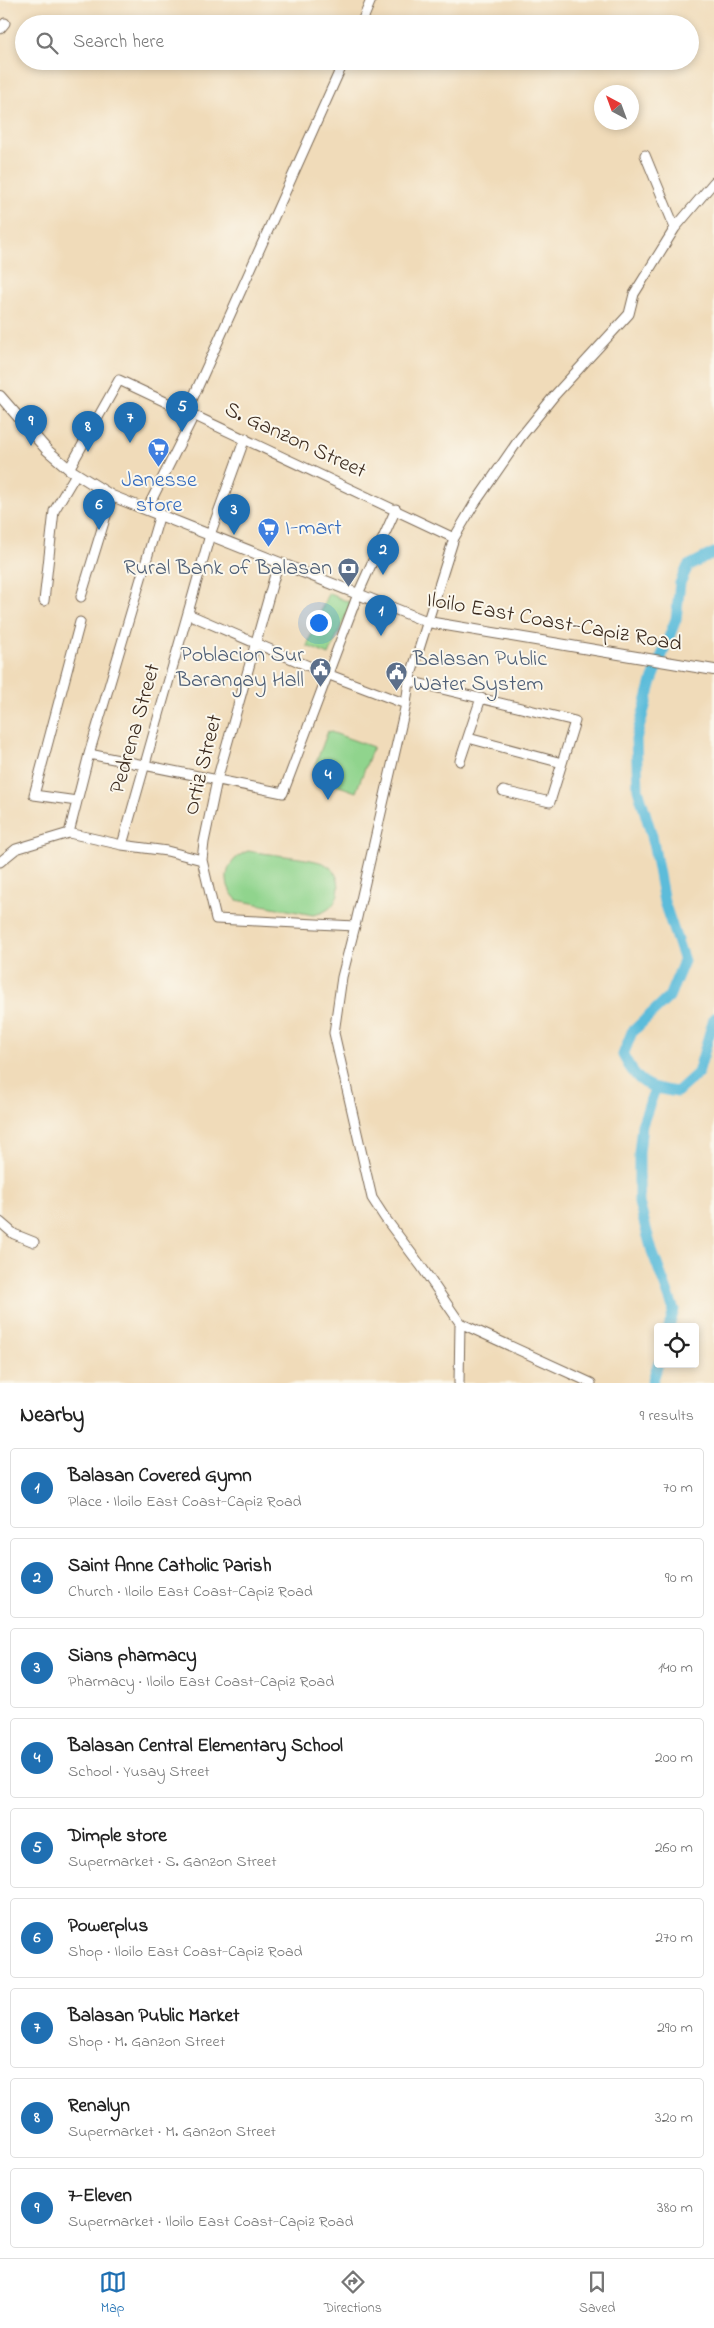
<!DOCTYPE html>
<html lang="en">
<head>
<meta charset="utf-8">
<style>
	:root { --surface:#fff; --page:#f2f2f2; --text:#222; --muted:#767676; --line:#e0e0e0; --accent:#1f6fb2 }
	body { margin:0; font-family:"Indie Flower",sans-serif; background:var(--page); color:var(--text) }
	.controls { position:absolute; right:15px; bottom:15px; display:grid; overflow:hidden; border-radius:5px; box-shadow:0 2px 8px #0003 }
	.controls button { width:45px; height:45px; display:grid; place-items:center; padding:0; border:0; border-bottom:1px solid var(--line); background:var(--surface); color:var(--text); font:25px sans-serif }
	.compass { position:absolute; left:594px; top:85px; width:45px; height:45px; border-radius:50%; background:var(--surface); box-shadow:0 2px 8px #0003; rotate:319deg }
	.you { position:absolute; left:318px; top:622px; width:18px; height:18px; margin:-12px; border:4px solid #fff; border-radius:50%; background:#1a73e8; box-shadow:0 0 0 8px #1a73e833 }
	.badge { display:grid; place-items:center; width:32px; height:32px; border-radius:50%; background:var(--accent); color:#fff; font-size:16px; font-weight:700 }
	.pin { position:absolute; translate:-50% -41px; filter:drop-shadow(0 1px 2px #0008) }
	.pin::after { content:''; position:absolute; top:26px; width:18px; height:15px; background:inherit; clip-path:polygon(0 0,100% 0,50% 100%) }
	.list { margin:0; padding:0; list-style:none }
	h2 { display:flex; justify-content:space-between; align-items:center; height:65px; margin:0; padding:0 20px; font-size:21px }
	h2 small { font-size:16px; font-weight:400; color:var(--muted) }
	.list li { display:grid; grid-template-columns:32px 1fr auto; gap:15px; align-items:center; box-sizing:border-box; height:80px; margin:0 10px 10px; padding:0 10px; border:1px solid var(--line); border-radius:5px }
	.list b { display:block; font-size:19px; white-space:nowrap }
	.list p { margin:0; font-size:16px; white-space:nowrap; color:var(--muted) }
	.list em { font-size:16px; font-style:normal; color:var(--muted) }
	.icon { flex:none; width:28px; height:28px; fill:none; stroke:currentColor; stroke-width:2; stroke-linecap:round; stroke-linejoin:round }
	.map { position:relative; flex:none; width:714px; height:1383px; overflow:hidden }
	.search { position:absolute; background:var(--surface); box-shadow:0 2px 8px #0003; left:15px; right:15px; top:15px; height:55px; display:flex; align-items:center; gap:12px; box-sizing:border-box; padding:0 18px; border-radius:28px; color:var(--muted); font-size:19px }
	.sheet { height:875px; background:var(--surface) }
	nav { display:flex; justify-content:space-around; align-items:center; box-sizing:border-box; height:70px; border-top:1px solid var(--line); background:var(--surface); font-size:14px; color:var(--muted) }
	nav a { display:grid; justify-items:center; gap:2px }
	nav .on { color:var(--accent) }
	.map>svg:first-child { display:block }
	.green { fill:#90d48d; stroke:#667f56 }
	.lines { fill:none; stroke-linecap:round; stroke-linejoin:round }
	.river { stroke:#5cbcda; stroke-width:11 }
	.minor-casing { stroke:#7a6854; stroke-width:11 }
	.major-casing { stroke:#7a6854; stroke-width:12 }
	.minor { stroke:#fff; stroke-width:9 }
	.major { stroke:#fff; stroke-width:10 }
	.labels { text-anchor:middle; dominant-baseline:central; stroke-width:4; stroke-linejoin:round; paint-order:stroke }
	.street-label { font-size:22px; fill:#3b2a1e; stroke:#fbf7ec }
	.shop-label { font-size:22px; fill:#366cbe; stroke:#fbf7ec }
	.service-label { font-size:22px; fill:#4e5e75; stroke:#fbf7ec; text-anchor:end }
</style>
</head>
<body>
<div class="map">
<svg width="714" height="1383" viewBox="0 0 714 1383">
	<rect width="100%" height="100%" fill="#fbf7ec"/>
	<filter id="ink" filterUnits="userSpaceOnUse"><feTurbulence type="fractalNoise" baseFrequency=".02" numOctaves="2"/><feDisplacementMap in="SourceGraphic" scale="10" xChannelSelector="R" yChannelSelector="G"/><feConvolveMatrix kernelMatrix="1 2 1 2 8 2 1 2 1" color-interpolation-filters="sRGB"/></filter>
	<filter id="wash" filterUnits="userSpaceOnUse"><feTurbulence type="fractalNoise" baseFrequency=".0096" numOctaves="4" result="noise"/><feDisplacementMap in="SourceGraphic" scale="20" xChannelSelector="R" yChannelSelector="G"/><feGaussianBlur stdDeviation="1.12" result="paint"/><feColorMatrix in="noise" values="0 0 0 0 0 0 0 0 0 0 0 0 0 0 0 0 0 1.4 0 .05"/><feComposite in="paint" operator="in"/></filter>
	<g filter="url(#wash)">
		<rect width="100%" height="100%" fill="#f0dbb9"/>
		<path class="green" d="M328 593 351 603 329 655 307 646Z
			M328 731 373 747 356 792 311 776Z
			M248 851C264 854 313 858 325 864 336 869 341 883 338 894 335 907 325 913 313 915L237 900C220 883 225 860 248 851Z"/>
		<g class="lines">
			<path class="river" d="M714 553 688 566 680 583 676 619 652 681 636 739 638 789 652 836 664 902 684 961 669 997 632 1032 623 1055C637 1083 647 1088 677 1092L698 1073 714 1018
				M655 1089 642 1125 639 1153V1203L652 1251 674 1310 669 1327
				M652 1383 658 1364"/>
		</g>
	</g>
	<g filter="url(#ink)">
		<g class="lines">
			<defs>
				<path id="minor" d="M361 24 371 0
					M0 29 5 23
					M645 155 675 228
					M187 411 344 61
					M69 469 119 380 454 538
					M147 509 194 415
					M278 564 217 780 204 842 202 860 216 919 355 926
					M81 597 112 496
					M44 601 54 511 76 474
					M188 614 327 674 406 704
					M409 681 575 721 550 802 503 791
					M468 738 562 763
					M89 754 283 793 358 594 396 509
					M460 761 481 698
					M77 801 34 795 80 622
					M69 833 89 754 160 514
					M122 845 210 535 245 438
					M0 862 16 849 69 833 122 845 167 851 202 860
					M0 1222 14 1234 34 1242
					M459 1383 460 1323
					M591 1383 460 1323 421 1266 385 1218 372 1198 334 1033 342 977 355 926 406 704 409 681 454 538 473 506 520 438 554 396 629 314 634 294 675 228 714 182"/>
				<path id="major" d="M0 396 47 450 69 469 112 496 428 622 714 670"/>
			</defs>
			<use href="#minor" class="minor-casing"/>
			<use href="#major" class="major-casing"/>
			<use href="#minor" class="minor"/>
			<use href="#major" class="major"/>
		</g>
	</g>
	<defs>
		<symbol id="supermarket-pin" viewBox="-11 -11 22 30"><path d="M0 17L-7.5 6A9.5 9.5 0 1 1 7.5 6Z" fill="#3f7fe0" stroke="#fbf7ec"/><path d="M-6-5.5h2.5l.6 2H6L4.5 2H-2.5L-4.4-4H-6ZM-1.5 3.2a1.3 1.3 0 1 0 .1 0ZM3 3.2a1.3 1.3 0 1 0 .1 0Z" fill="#fff"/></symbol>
		<symbol id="bank-pin" viewBox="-11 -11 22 30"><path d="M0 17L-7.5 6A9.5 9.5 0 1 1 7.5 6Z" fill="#5c6f8a" stroke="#fbf7ec"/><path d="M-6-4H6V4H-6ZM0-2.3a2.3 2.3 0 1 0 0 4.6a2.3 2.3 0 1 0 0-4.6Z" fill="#fff"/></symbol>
		<symbol id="civic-pin" viewBox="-11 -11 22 30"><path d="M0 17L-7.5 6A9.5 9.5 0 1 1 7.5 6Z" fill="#5c6f8a" stroke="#fbf7ec"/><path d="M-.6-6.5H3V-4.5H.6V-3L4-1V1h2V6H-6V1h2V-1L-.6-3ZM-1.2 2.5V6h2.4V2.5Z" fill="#fff"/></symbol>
	</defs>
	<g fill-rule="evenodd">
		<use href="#supermarket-pin" x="146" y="436" width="25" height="34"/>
		<use href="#supermarket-pin" x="256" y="516" width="25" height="34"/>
		<use href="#bank-pin" x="336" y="556" width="25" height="34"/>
		<use href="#civic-pin" x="308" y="656" width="25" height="34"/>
		<use href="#civic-pin" x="384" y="660" width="25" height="34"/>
	</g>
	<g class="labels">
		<g class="street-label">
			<text transform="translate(295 441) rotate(25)">S. Ganzon Street</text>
			<text transform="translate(554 623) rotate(10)">Iloilo East Coast-Capiz Road</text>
			<text transform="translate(136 729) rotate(-74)">Pedrena Street</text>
			<text transform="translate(204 765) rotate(-76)">Ortiz Street</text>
		</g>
		<g class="shop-label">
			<text x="159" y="481">Janesse<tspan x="159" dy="25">store</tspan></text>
			<text x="285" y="529" text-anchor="start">I-mart</text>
		</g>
		<g class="service-label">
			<text x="332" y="569">Rural Bank of Balasan</text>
			<text x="304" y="656">Poblacion Sur<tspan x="304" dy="25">Barangay Hall</tspan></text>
			<text x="413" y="660" text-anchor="start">Balasan Public<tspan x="413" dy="25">Water System</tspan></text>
		</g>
	</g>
</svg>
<div class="controls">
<button><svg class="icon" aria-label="locate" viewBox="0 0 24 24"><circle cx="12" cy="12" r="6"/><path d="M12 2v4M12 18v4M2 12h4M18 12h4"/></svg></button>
</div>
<svg class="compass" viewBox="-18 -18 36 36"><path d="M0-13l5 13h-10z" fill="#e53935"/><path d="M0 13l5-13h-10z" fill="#767676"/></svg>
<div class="you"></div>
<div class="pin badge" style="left:381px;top:636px">1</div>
<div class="pin badge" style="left:383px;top:575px">2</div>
<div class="pin badge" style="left:234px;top:535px">3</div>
<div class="pin badge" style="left:328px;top:800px">4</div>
<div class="pin badge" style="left:182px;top:432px">5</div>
<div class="pin badge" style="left:99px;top:530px">6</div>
<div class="pin badge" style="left:130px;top:443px">7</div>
<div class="pin badge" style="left:88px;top:452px">8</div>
<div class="pin badge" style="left:31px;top:446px">9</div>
<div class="search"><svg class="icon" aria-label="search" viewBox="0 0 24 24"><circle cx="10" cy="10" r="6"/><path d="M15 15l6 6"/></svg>Search here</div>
</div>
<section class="sheet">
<h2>Nearby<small>9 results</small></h2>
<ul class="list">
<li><span class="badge">1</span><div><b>Balasan Covered Gymn</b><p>Place · Iloilo East Coast-Capiz Road</p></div><em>70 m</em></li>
<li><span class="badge">2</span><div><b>Saint Anne Catholic Parish</b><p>Church · Iloilo East Coast-Capiz Road</p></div><em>90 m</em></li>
<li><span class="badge">3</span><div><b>Sians pharmacy</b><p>Pharmacy · Iloilo East Coast-Capiz Road</p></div><em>140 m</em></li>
<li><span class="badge">4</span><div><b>Balasan Central Elementary School</b><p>School · Yusay Street</p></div><em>200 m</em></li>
<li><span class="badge">5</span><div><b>Dimple store</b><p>Supermarket · S. Ganzon Street</p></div><em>260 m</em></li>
<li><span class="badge">6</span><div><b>Powerplus</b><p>Shop · Iloilo East Coast-Capiz Road</p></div><em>270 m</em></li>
<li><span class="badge">7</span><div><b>Balasan Public Market</b><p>Shop · M. Ganzon Street</p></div><em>290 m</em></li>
<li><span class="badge">8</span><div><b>Renalyn</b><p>Supermarket · M. Ganzon Street</p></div><em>320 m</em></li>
<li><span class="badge">9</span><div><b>7-Eleven</b><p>Supermarket · Iloilo East Coast-Capiz Road</p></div><em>380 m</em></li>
</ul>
</section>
<nav>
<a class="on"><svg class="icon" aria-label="map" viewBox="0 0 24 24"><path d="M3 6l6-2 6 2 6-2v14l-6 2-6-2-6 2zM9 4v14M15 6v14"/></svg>Map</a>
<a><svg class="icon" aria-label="directions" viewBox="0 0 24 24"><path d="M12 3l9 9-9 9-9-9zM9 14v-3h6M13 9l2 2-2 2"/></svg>Directions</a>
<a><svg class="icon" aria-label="saved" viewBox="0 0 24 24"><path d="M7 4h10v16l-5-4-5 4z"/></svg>Saved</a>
</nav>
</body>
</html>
